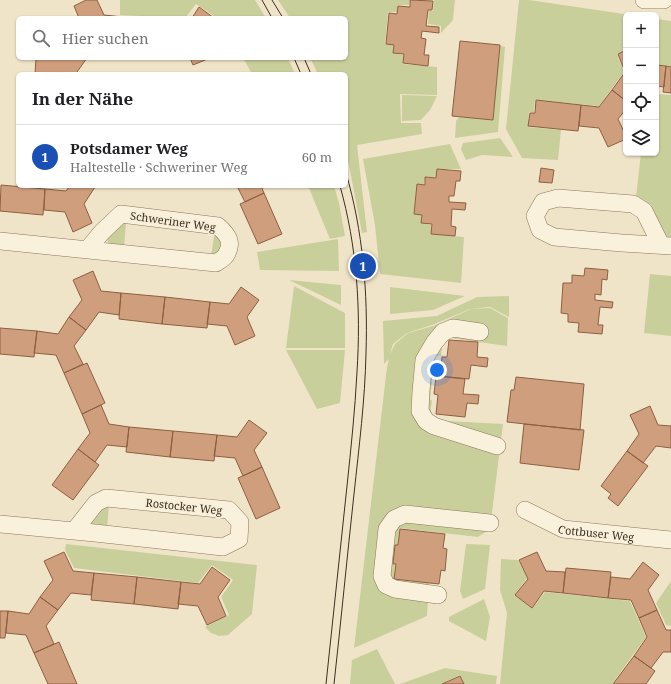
<!DOCTYPE html>
<html lang="de">
<head>
<meta charset="utf-8">
<style>
	:root { --surface:#fff; --page:#f6f6f6; --text:#202124; --muted:#757577; --line:#e0e0e0; --accent:#db2777 }
	body { margin:0; font-family:"Noto Serif",serif; background:var(--page); color:var(--text) }
	.controls { position:absolute; right:12px; top:12px; display:grid; overflow:hidden; border-radius:6px; box-shadow:0 1px 3px #0004 }
	.controls button { width:36px; height:36px; display:grid; place-items:center; padding:0; border:0; border-bottom:1px solid var(--line); background:var(--surface); color:var(--text); font:20px sans-serif }
	.you { position:absolute; left:437px; top:370px; width:14px; height:14px; margin:-10px; border:3px solid #fff; border-radius:50%; background:#1a73e8; box-shadow:0 0 0 6px #1a73e833 }
	.badge { display:grid; place-items:center; width:26px; height:26px; border-radius:50%; background:var(--accent); color:#fff; font-size:13px; font-weight:700 }
	.pin { position:absolute; translate:-50% -50%; border:2px solid #fff; box-shadow:0 1px 4px #0006 }
	.list { margin:0; padding:0; list-style:none }
	h2 { display:flex; justify-content:space-between; align-items:center; height:52px; margin:0; padding:0 16px; font-size:17px }
	h2 small { font-size:13px; font-weight:400; color:var(--muted) }
	.list li { display:grid; grid-template-columns:26px 1fr auto; gap:12px; align-items:center; box-sizing:border-box; height:64px; padding:0 16px; border-top:1px solid var(--line) }
	.list b { display:block; font-size:15px; white-space:nowrap }
	.list p { margin:0; font-size:13px; white-space:nowrap; color:var(--muted) }
	.list em { font-size:13px; font-style:normal; color:var(--muted) }
	.icon { flex:none; width:22px; height:22px; fill:none; stroke:currentColor; stroke-width:2; stroke-linecap:round; stroke-linejoin:round }
	.map { position:relative; flex:none; width:671px; height:684px; overflow:hidden }
	.search { position:absolute; background:var(--surface); box-shadow:0 1px 3px #0004; left:16px; top:16px; width:332px; height:44px; display:flex; align-items:center; gap:10px; box-sizing:border-box; padding:0 14px; border-radius:6px; color:var(--muted); font-size:15px }
	.panel { position:absolute; background:var(--surface); box-shadow:0 1px 3px #0004; left:16px; top:72px; width:332px; height:116px; border-radius:6px }
	.map>svg:first-child { display:block }
	.green { fill:#c9cf9b }
	.building { fill:#cf9f7d; stroke:#8d5f41 }
	.lines { fill:none; stroke-linecap:round; stroke-linejoin:round }
	.minor-casing { stroke:#8d765c; stroke-width:18 }
	.minor { stroke:#faf1dc; stroke-width:17 }
	.tram { stroke:#3d2e20; stroke-width:1 }
	.labels { text-anchor:middle; dominant-baseline:central; stroke-width:3.5; stroke-linejoin:round; paint-order:stroke }
	.street-label { font-size:11px; fill:#3d2e20; stroke:#f7eed8 }
</style>
</head>
<body>
<div class="map">
<svg width="671" height="684" viewBox="0 0 671 684">
	<rect width="100%" height="100%" fill="#f0e4c8"/>
	<path class="green" d="M120 0H255L266 18H217L196 4 185 18 120 15Z
		M278 0H409V5H398L397 12H388L385 44 393 45V53L403 55V64L437 67V95L400 94 401 123H421L422 134 357 145 367 232 362 233 346 150V74H318L310 58H346V18H290Z
		M434 0H455L453 20 441 33V26L428 24 429 11H433Z
		M519 0H529L631 15H626V49L617 54 624 72 599 106 535 100 534 112H529L528 127 561 130 558 160 522 158 506 129Z
		M656 19 671 21V66L656 65Z
		M500 46 505 47 498 132 455 138 456 121 459 117 493 120Z
		M243 58H288L295 74H252Z
		M657 94 671 95V239H669L661 230 656 216 651 205 636 197 641 153H656Z
		M402 95 437 96 430 110 421 120 402 121Z
		M500 138 513 157 482 155 466 160 461 149 463 143Z
		M450 144 461 169H437L436 177H425L424 184H417L414 214 421 215V223L431 225V234L464 237 461 283 380 274 375 225 363 159Z
		M308 186H334L339 203 345 236 330 239Z
		M126 223 124 247 109 246 107 238 115 229Z
		M215 231 221 235 223 249 211 256Z
		M338 239 339 271 260 270 257 252Z
		M650 274 671 276V336L644 333Z
		M289 280 341 285V305Z
		M294 286 345 313V348H286Z
		M390 287 465 296 433 310 390 314Z
		M509 296V317L490 307 470 309 432 325 407 333 393 344 390 354 395 344 408 333 433 326 471 309 490 308 508 318 507 346 444 337 441 355 435 356 430 399 432 401 429 420 503 424 490 529 478 537 400 528 398 545H395L393 564 395 565 394 579 429 583 427 616 354 648 387 367 389 359 384 364 383 321 437 316 477 297Z
		M286 350H345L340 403 317 409Z
		M102 505H109L107 529 91 527 92 518Z
		M66 544 257 565 252 614 228 635 219 636 211 633 205 627 229 615 221 597 233 580 212 565 198 583 74 568 65 550Z
		M466 544 490 545 485 589 463 599 460 591Z
		M501 559 518 560 527 578 515 595 532 608 545 592 630 601 646 637 612 684H500L507 613 500 590Z
		M671 581V626L666 625 656 603Z
		M484 599 490 617 486 641 449 621V617Z
		M377 649 395 684H350L352 660Z
		M445 668 497 676 496 684H464L460 675 441 684H400Z"/>
	<path class="building" d="M86 0H97L104 15 123 17V18H79L74 6Z
		M410 0 433 1 432 10H428L426 26 439 27V33L422 31 421 38 426 39 424 55H429L428 66 403 63 404 54 393 53 394 45 386 44 389 13 397 14 398 6 410 7Z
		M199 7 214 18H192Z
		M460 41 500 45 493 120 452 116Z
		M626 50V101L612 90 625 72 618 54Z
		M36 58H87L77 72 78 74H35Z
		M190 58H210L193 65Z
		M656 65 666 66 664 87 656 86Z
		M666 66 671 67V93L663 92Z
		M612 90 626 101V109L618 119 626 136V139L608 147 599 128 579 126 581 105 599 107Z
		M536 100 581 105 578 131 528 126 530 113H535Z
		M541 168 554 170 552 183 539 182Z
		M437 169 461 171 460 181H456L454 196H449V202L466 203 465 210 452 209 451 226 456 227 455 236 431 234 432 224 421 223 422 215 414 214 417 184 425 185V177L436 178Z
		M1 185 45 189 43 215 0 211Z
		M70 186H94L95 187 84 204 92 223 73 232 65 212 44 210 45 189 66 191Z
		M237 186H261L264 193 245 202Z
		M264 193 282 234 258 244 240 204Z
		M585 268 608 270 607 280 602 279 601 295 595 294V300L613 302 612 308 600 307 598 325H603L602 334 578 332 579 323 568 322V314L561 313 563 283H572V275L584 276Z
		M93 271 101 291 121 293 119 315 99 312 86 330 69 317 82 300 73 280Z
		M241 287 259 300 247 317 255 336 235 345 227 326 207 324 210 302 229 304Z
		M121 293 165 297 162 324 119 319Z
		M165 297 210 302 207 328 162 324Z
		M69 317 86 330 74 346 83 364 64 373 56 355 34 353 37 331 58 334Z
		M0 328 37 331 34 357 0 354Z
		M449 340 478 342 477 357 488 358 487 367 471 365 469 379 440 376 442 357H447Z
		M87 363 105 403 82 414 64 373Z
		M436 376 465 379 463 394 479 395 478 404 467 403 465 417 436 414 438 395 434 394Z
		M516 377 584 384 580 430 507 422 511 390H514Z
		M101 405 109 424 129 427 127 447 107 445 95 462 78 449 90 433 82 414Z
		M650 406 658 425 671 426V448L656 446 643 463 627 451 639 434 630 415Z
		M249 420 267 433 254 450 262 467 243 476 235 458 214 456 217 435 237 437Z
		M524 424 584 430 579 470 520 463Z
		M129 427 173 431 170 457 126 452Z
		M173 431 217 435 214 461 170 457Z
		M78 449 99 465 73 500 52 485Z
		M627 451 648 466 618 506 608 498 611 494 601 486Z
		M262 467 280 508 256 519 238 478Z
		M400 529 445 534 443 548 447 549 445 571 441 570 439 584 394 579 396 564H393L395 545H398Z
		M64 552 73 571 94 573 91 595 71 593 58 610 40 597 53 580 44 561Z
		M537 552 546 571 565 572 563 593 544 591 532 608 515 595 528 579 519 560Z
		M643 562 659 575 648 590 657 610 639 618 631 600 608 598 611 577 630 579Z
		M212 567 230 580 218 597 226 616 207 625 198 606 178 604 181 582 200 584Z
		M566 568 611 572 608 598 563 593Z
		M94 573 137 577 134 604 91 600Z
		M137 577 181 582 178 609 134 604Z
		M40 597 58 610 46 626 54 644 34 653 26 635 6 633 8 611 29 614Z
		M657 610 666 630H671V652H663L651 668 634 656 647 637 639 618Z
		M0 611H8L5 638H0Z
		M59 642 77 684H48L34 653Z
		M634 656 655 671 646 684H613Z
		M460 676 464 684H442Z"/>
	<g class="lines">
		<defs>
			<g id="minor">
				<path d="M644 0H664"/>
				<path d="M0 241 216 263C219 261 225 258 226 255 234 242 227 234 218 226L121 214 102 232 87 250"/>
				<path d="M661 245 644 211 633 204 558 198 543 202 535 216 540 230 554 237 622 243 671 246"/>
				<path d="M480 332 453 328 443 332 434 343 424 360 421 391 420 411 426 421 434 426 497 446"/>
				<path id="s1" d="M525 510 563 529 671 540"/>
				<path d="M0 524 95 533 223 547 239 539 240 522 229 510 106 498 96 503 74 531"/>
				<path d="M438 595 395 589 386 585 382 576 387 529 394 519 405 514 490 523"/>
			</g>
		</defs>
		<use href="#minor" class="minor-casing"/>
		<use href="#minor" class="minor"/>
		<path class="tram" d="M262 0 272 18
			M272 0 283 18
			M294 58 301 74
			M304 58 311 74
			M326 684C333 618 340 552 347 486 351 448 355 410 357 372 361 309 357 246 340 186
			M334 684C341 621 347 558 354 494 359 447 365 400 366 353 368 293 363 231 346 173"/>
	</g>
	<g class="labels">
		<g class="street-label">
			<text transform="translate(173 221) rotate(8)">Schweriner Weg</text>
			<text transform="translate(184 506) rotate(6)">Rostocker Weg</text>
			<text stroke="none"><textPath href="#s1" startOffset="76">Cottbuser Weg</textPath></text>
		</g>
	</g>
</svg>
<div class="controls">
<button>+</button>
<button>−</button>
<button><svg class="icon" aria-label="locate" viewBox="0 0 24 24"><circle cx="12" cy="12" r="6"/><path d="M12 2v4M12 18v4M2 12h4M18 12h4"/></svg></button>
<button><svg class="icon" aria-label="layers" viewBox="0 0 24 24"><path d="M12 4l9 5-9 5-9-5zM3 14l9 5 9-5"/></svg></button>
</div>
<div class="you"></div>
<div class="pin badge" style="left:363px;top:266px;background:#1a4fb4">1</div>
<div class="search"><svg class="icon" aria-label="search" viewBox="0 0 24 24"><circle cx="10" cy="10" r="6"/><path d="M15 15l6 6"/></svg>Hier suchen</div>
<section class="panel">
<h2>In der Nähe<small></small></h2>
<ul class="list">
<li><span class="badge" style="background:#1a4fb4">1</span><div><b>Potsdamer Weg</b><p>Haltestelle · Schweriner Weg</p></div><em>60 m</em></li>
</ul>
</section>
</div>
</body>
</html>
